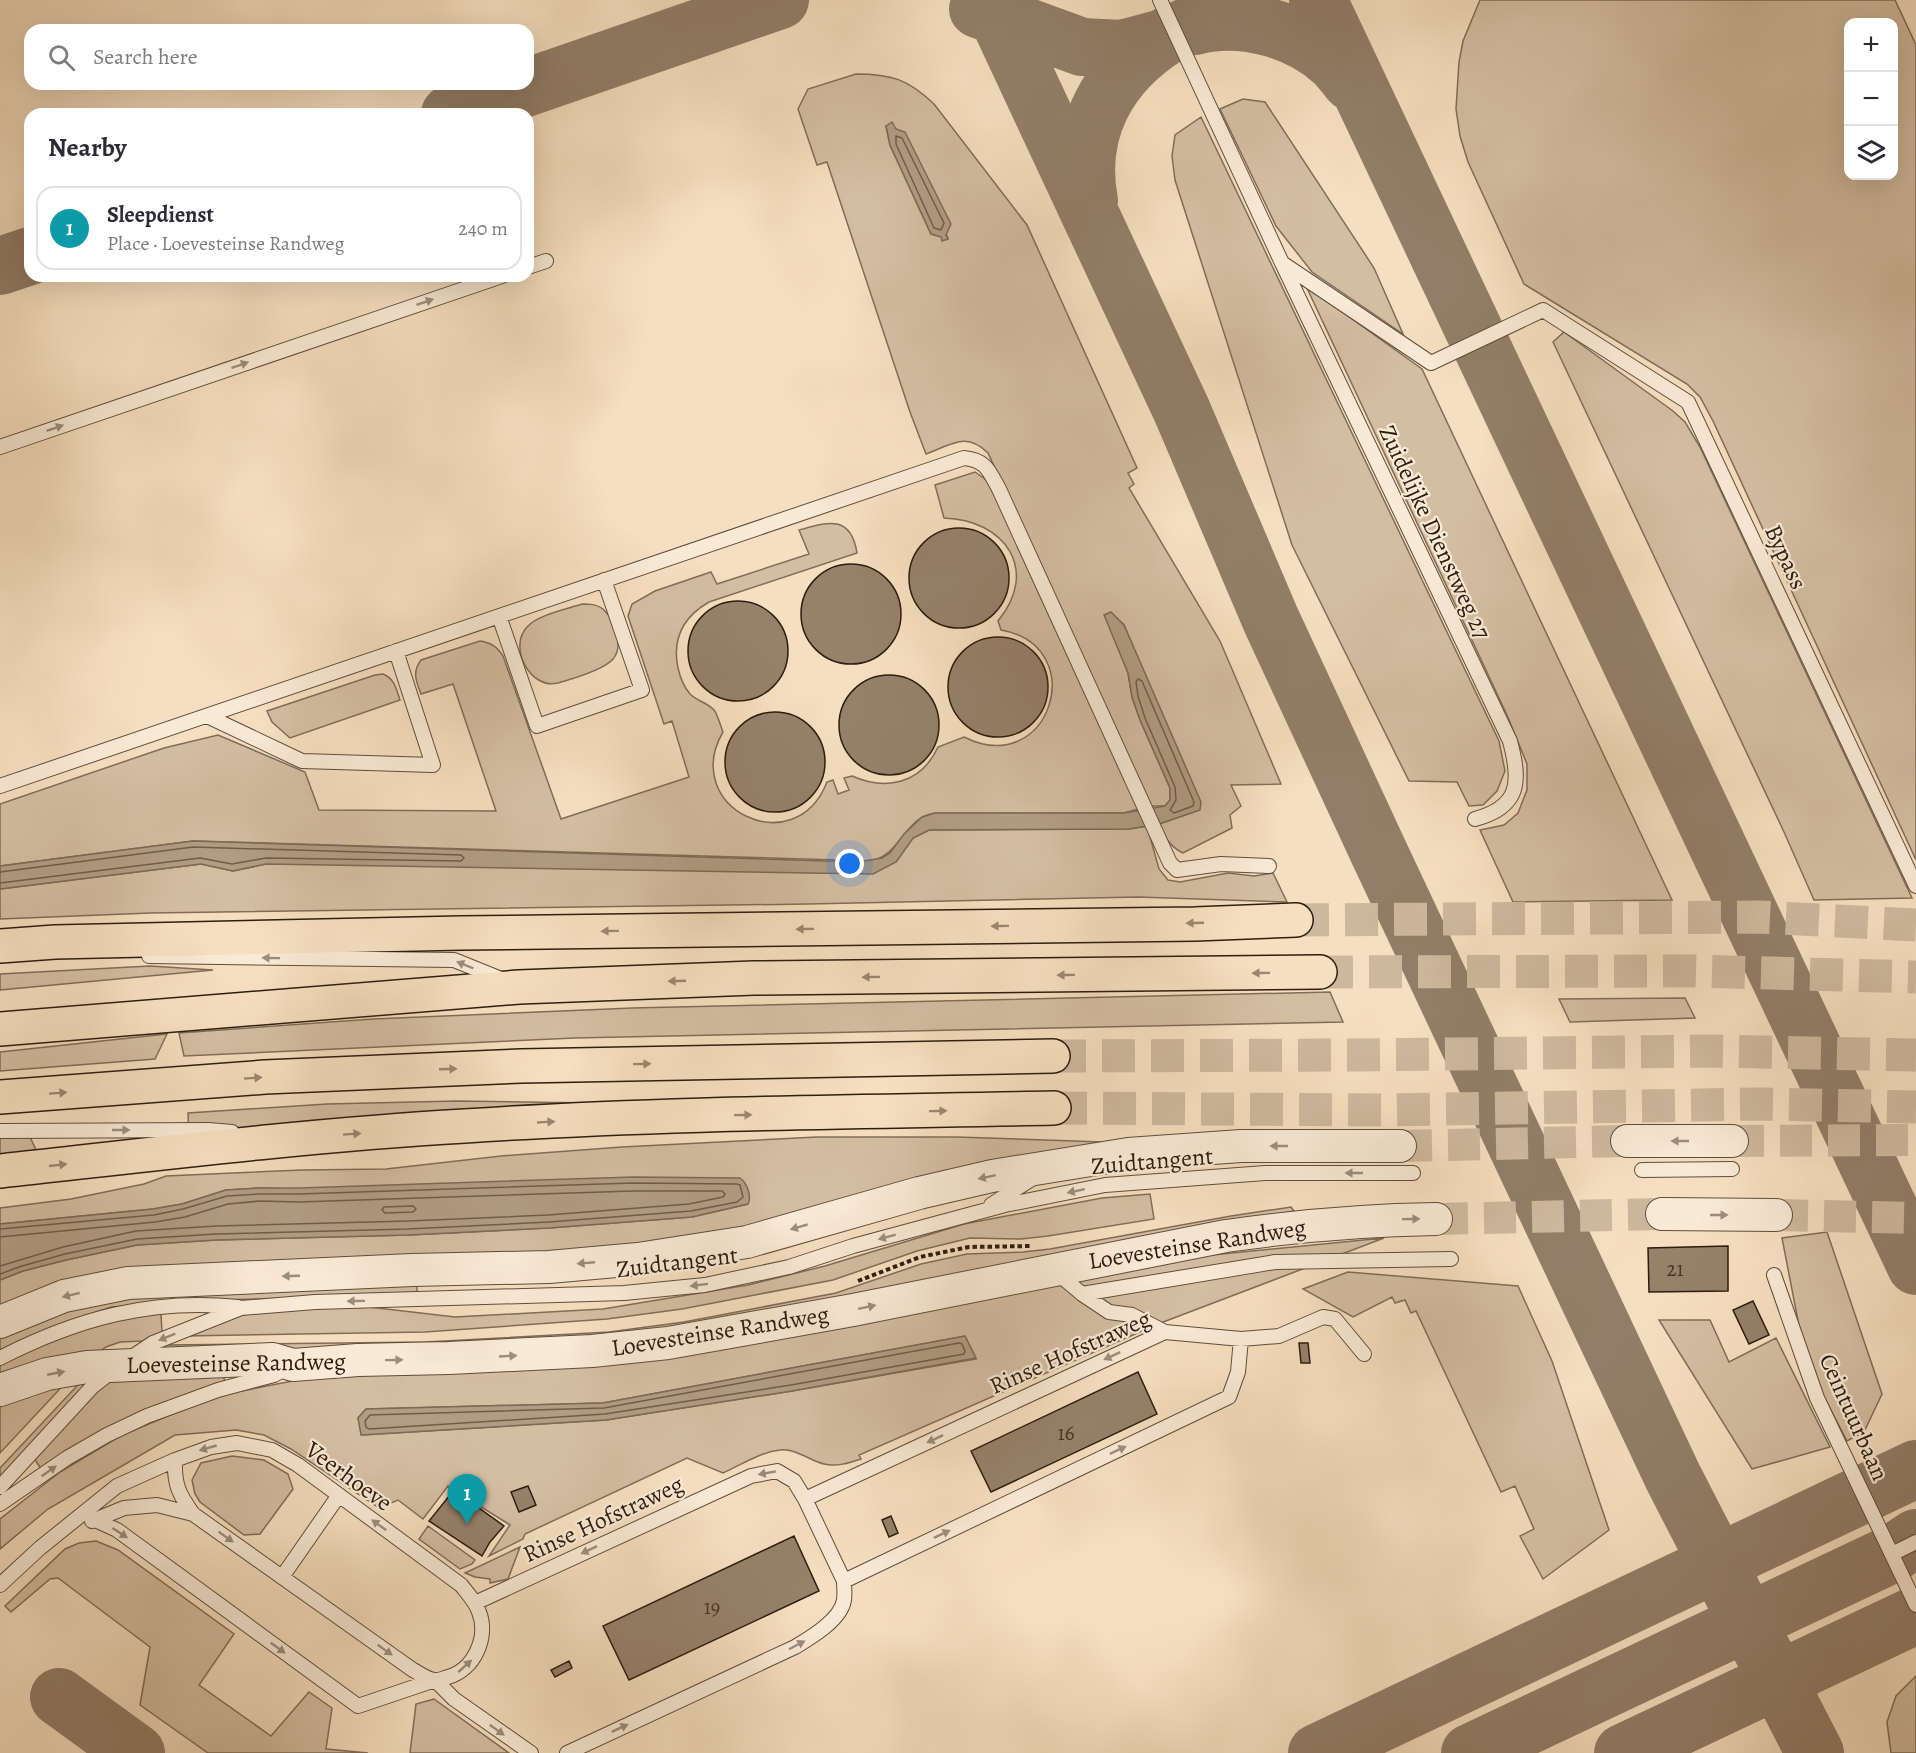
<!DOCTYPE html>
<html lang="en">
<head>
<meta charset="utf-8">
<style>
	:root { --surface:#fff; --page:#f7f7f7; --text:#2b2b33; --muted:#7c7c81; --line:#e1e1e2; --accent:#8f2418 }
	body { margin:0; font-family:Alegreya,serif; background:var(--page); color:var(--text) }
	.controls { position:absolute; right:18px; top:18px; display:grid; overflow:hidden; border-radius:12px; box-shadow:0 6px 24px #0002 }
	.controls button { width:54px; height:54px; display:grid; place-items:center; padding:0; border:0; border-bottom:2px solid var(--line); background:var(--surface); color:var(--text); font:30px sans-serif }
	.you { position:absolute; left:850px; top:864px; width:21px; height:21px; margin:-15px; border:4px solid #fff; border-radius:50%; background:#1a73e8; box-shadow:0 0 0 9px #1a73e833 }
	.badge { display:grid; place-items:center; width:39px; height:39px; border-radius:50%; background:var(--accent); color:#fff; font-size:20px; font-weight:700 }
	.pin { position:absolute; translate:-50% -50px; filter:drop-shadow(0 2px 3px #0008) }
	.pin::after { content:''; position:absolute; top:32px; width:21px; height:18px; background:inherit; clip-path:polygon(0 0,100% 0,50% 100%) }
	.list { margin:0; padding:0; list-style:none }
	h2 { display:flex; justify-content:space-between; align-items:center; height:78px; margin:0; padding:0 24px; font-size:26px }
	h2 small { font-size:20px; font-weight:400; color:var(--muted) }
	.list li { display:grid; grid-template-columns:39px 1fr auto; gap:18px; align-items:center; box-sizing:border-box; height:84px; margin:0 12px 12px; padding:0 12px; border:2px solid var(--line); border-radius:18px }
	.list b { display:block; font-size:22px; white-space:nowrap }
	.list p { margin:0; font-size:20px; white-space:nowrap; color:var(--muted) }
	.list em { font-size:20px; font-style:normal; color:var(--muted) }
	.icon { flex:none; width:33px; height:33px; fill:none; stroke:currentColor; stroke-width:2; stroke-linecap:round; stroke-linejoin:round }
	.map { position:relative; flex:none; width:1916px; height:1753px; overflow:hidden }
	.search { position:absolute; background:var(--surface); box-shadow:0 6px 24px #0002; left:24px; top:24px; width:510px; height:66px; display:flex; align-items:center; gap:15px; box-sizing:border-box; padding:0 21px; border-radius:18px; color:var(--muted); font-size:22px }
	.panel { position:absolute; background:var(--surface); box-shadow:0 6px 24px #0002; left:24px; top:108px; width:510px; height:174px; border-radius:18px }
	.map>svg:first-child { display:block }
	.green { fill:#d4bea2; stroke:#806d58; stroke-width:1.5; fill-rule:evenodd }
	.water { fill:#b29d84; stroke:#7d6955; stroke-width:1.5 }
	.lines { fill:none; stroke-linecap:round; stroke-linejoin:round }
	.shore { stroke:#705c4a; stroke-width:1.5 }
	.taxiway { stroke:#927e68; stroke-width:58 }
	.building { fill:#96816b; stroke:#2d1c0f; stroke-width:1.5 }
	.tertiary-tunnel { stroke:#ceb89d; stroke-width:32; stroke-dasharray:32 16; stroke-linecap:butt }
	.trunk-tunnel { stroke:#ceb89d; stroke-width:33; stroke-dasharray:33 16; stroke-linecap:butt }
	.motorway-tunnel { stroke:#ceb89d; stroke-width:33; stroke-dasharray:33 16; stroke-linecap:butt }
	.service-casing { stroke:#5f4d3b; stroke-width:16 }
	.tertiary-casing { stroke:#5f4d3b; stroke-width:34 }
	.trunk-casing { stroke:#2d1c0f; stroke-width:36 }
	.motorway-casing { stroke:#2d1c0f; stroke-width:36 }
	.path { stroke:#2d1c0f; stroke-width:4; stroke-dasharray:4.5 3; stroke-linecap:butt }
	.service { stroke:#f9ead6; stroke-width:14 }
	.tertiary { stroke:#f9ead6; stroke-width:32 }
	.trunk { stroke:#f6dfc0; stroke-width:33 }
	.motorway { stroke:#f6dfc0; stroke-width:33 }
	.oneway { fill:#9d8d7c }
	.oneway2 { fill:#9c8770 }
	.labels { text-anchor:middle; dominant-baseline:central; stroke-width:4.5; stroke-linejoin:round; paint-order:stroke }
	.number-label { font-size:21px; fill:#473526 }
	.street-label { font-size:24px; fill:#2d1c0f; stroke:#f9ead6 }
</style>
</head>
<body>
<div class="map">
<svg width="1916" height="1753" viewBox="0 0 1916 1753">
	<rect width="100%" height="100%" fill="#f6dfc0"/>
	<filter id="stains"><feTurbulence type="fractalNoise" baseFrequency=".00333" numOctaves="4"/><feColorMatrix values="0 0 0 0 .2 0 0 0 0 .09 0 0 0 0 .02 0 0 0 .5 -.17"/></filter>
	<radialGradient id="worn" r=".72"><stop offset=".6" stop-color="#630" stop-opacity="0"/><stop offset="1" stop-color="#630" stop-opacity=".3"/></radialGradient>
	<path class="green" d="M1480 0H1895L1916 45V860L1713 421 1700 397 1687 384 1524 284 1468 162 1460 136 1456 109 1459 62 1463 41ZM1848 22H1894V176H1848Z
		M856 74C891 74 908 79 934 104L1027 225 1137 468 1128 473 1134 484 1129 488 1220 641 1281 784 1231 785 1241 806 1230 815 1232 828 1183 853C1169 846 1165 837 1159 824L1199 810 1124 625 1111 613 1105 615 1128 673 1132 697 1140 720 1170 788V800L1165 806H1151L988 453C966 431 951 445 926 454L910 412 827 162 817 165 798 109 808 89ZM886 126 896 129 948 238 931 234 890 145Z
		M1243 99 1265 102 1374 268 1403 334 1312 272 1276 226 1220 109Z
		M1201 117 1499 741 1505 771 1497 791 1483 805 1469 806 1457 782 1409 781 1292 545 1175 180 1172 156 1175 135Z
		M1306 286 1422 369 1672 900 1513 902 1480 830 1504 825 1518 813 1527 790V764L1507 715Z
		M1564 332 1673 411 1685 422 1700 447 1912 898 1814 900 1784 832 1553 342Z
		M975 472 988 481 1138 809 1124 813H935C931 814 925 815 921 818 901 831 897 854 872 861L193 841 0 866V804L164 748 218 735 305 772 319 810 496 811 453 684 421 694C416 681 412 672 421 660L480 641C492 643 497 647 503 656L561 819 689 777 672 721 664 724 628 616 632 604 655 591 711 572 717 584 809 554 799 530C827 522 851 514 857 553L709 602C683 617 672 639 678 668 680 677 684 687 690 694 697 701 708 703 714 710 718 715 720 725 723 732 679 808 795 864 827 782L833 780 838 794 849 790 844 778 852 776C886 791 921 784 938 747L964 737C1050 780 1092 646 1001 630L998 621C1040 570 1005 520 944 518L935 485Z
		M582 604C589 604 597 604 603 609 615 620 624 646 613 659 604 670 572 679 558 683 530 690 508 647 527 627 537 615 567 609 582 604Z
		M383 674C395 679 396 689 400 700L290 738 272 722 267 711 375 675Z
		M1147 826 1159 869 1168 880 1180 882 1228 873 1254 876 1273 873 1287 902 1138 897 808 904 150 913 0 919V889L201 864 233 871 266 864 896 862 913 838 929 830 1129 829Z
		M150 966 213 970 0 990V974Z
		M1330 992 1343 1022 575 1038 184 1056 179 1033 373 1019 632 1008Z
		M1685 998 1695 1018 1570 1022 1559 999Z
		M167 1034 155 1059 0 1071V1052Z
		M457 1101 590 1103 189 1136 188 1113 327 1104Z
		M30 1137 37 1152 0 1157V1138Z
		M817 1137H957L1103 1142 945 1173 762 1226 697 1239 0 1310V1280L23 1271 66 1260 137 1245 216 1240 409 1235 549 1228 692 1217 748 1204 260 1188 226 1190 182 1204 153 1209 0 1224V1208L71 1199 144 1184 166 1176 302 1170 386 1169 501 1156 622 1147Z
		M1150 1194 1154 1219 1048 1236 1021 1239 970 1238 917 1251 833 1280 682 1309 607 1319 425 1332 186 1336V1334L242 1315 307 1308 369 1307 455 1317 603 1309 748 1285 825 1266 964 1224 1102 1198Z
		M1291 1207 1294 1211 839 1302 611 1340 144 1355 164 1345 426 1342 609 1332 684 1322 836 1293 921 1264 967 1254 1023 1252 1050 1249 1231 1216Z
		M1827 1232 1882 1394 1864 1432 1847 1441 1806 1362 1782 1238Z
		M1384 1238 1158 1324 859 1455 861 1459C849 1463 837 1467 824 1464 810 1461 796 1448 780 1450 760 1452 741 1465 723 1473L687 1458 525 1534 523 1539 489 1556 510 1525 448 1486 423 1519 398 1500 379 1508 291 1449 264 1435 236 1430 175 1435 48 1509 0 1549V1519L60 1472 122 1435 216 1396 318 1376 1202 1256ZM965 1336 976 1359 792 1391 606 1420 362 1435 358 1418 366 1409 603 1403Z
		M1348 1272 1518 1286 1552 1361 1609 1530 1543 1579 1520 1536 1534 1529 1515 1486 1501 1492 1416 1311 1411 1313 1405 1300 1395 1303 1392 1297 1353 1317 1303 1289Z
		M417 1283V1294L220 1300 111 1307 82 1317 0 1352V1335L39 1318 111 1299Z
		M161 1314 162 1332 143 1341 120 1342 106 1347 94 1356 0 1386V1364L11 1358 112 1318Z
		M1659 1320H1710L1729 1362 1776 1338 1830 1447 1752 1469Z
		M221 1366 225 1382 41 1469 34 1458 95 1391 122 1370Z
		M89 1373 98 1376 0 1479V1468Z
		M70 1378 0 1453V1396Z
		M232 1456 264 1460 288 1474 293 1489 260 1534 244 1535 200 1502 195 1494 192 1480 201 1463Z
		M428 1526 475 1560 472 1564 460 1569 419 1539Z
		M96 1541 118 1550 234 1634 199 1685 271 1736 309 1692 332 1708 326 1749 368 1753H208L140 1705 150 1647 58 1578 50 1579 11 1612 5 1606 65 1549 79 1543Z
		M520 1547 508 1579 490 1583V1579L475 1577 465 1573Z
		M1916 1676V1753H1891L1887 1722 1896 1696Z
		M434 1699 509 1753H410L416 1704Z"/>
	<path class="water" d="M892 122 896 129 905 132 951 224 946 235 948 239 942 241 941 237 931 234 890 145 886 126Z
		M1111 612 1124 625 1201 802 1200 810 1159 824 1129 829 929 830 913 838 896 862 873 874 266 864 233 871 201 864 0 889V866L193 841 858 862 882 858 890 853 904 834 922 817 935 813H1124L1165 806 1170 800V788L1140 720 1132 697 1128 673 1104 615Z
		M633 1177 740 1178C747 1183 752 1196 748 1204L692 1217 549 1228 409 1235 216 1240 137 1245 66 1260 23 1271 0 1280V1224L153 1209 182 1204 226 1190 260 1188H299Z
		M965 1336 976 1358 792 1391 606 1420 361 1435 358 1418 366 1409 603 1403Z"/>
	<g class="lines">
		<path class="shore" d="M896 136 902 138 944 223 941 230 934 228 896 144Z
			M1138 679 1142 681 1194 802 1193 806 1174 813 1170 810 1176 800 1175 787 1145 718 1138 696 1136 682Z
			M0 872 193 847 461 855 464 858 461 861 266 858 232 864 200 858 0 883
			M413 1206 416 1209 413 1212 385 1213 382 1210 384 1207Z
			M0 1229 154 1215 183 1209 227 1196 260 1194H299L633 1183 737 1184 740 1185 743 1197 737 1202 691 1211 549 1222 408 1229 216 1234 137 1239 65 1254 22 1266 0 1274
			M0 1237 155 1222 185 1217 228 1204 260 1201 299 1202 633 1191H722L725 1194 723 1197 689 1204 548 1215 408 1221 216 1226 136 1231 63 1247 0 1266
			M959 1343 962 1344 965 1351 964 1354 791 1385 605 1414 369 1429 366 1427 365 1421 370 1415 604 1408Z"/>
		<path class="taxiway" d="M990 0 1182 411 1271 620 1380 855 1673 1477 1815 1753
			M1318 0 1916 1266
			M978 9 1082 47 1122 49 1163 38 1244 0
			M1195 26C1241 14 1297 29 1333 61 1340 67 1345 75 1351 82
			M450 114 780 0
			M1089 201C1076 130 1108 73 1168 35
			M0 266 30 256
			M59 1697 136 1753
			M1317 1753 1916 1469
			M1470 1753 1892 1554 1916 1538
			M1623 1753 1916 1615"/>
	</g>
	<path class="building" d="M909 578a50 50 0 1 1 100 0a50 50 0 1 1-100 0Z
		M801 614a50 50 0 1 1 100 0a50 50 0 1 1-100 0Z
		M688 651a50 50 0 1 1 100 0a50 50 0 1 1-100 0Z
		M948 687a50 50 0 1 1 100 0a50 50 0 1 1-100 0Z
		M839 725a50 50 0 1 1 100 0a50 50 0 1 1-100 0Z
		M725 762a50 50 0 1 1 100 0a50 50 0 1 1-100 0Z
		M1728 1246V1291L1649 1292 1648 1248Z
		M1753 1301 1769 1335 1749 1344 1733 1310Z
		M1299 1343H1308L1310 1363H1301Z
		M1138 1372 1157 1414 991 1492 971 1451Z
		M528 1486 536 1505 519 1512 511 1492Z
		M454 1490 504 1526 490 1542 482 1556 429 1521Z
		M891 1516 898 1533 889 1537 882 1520Z
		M794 1536 819 1591 629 1680 603 1626Z
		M569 1661 572 1668 555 1677 551 1670Z"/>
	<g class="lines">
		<path class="tertiary-tunnel" d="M1732 1141 1916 1140
			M1400 1146 1627 1141
			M1776 1215 1916 1218
			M1436 1219 1662 1214"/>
		<path class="trunk-tunnel" d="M1296 920 1759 917 1916 925"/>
		<path class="motorway-tunnel" d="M1320 972 1692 971 1916 977
			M1053 1056 1358 1055 1708 1051 1916 1055
			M1054 1108 1384 1110 1763 1104 1916 1107"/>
		<defs>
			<path id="service" d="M1160 0 1282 263 1431 363 1543 310 1688 402 1916 886
				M1282 263 1510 741C1521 782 1520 807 1475 819
				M528 267 546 261
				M0 447 502 276
				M499 616 537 726 642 690 604 580
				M207 716 302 761 433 765 396 651
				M0 786 964 458C986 460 989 471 999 489L1170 863 1177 870 1221 864 1269 866
				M149 956 454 960 501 979
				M0 1131 208 1130 232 1132
				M1642 1170 1732 1169
				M991 1205 1033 1178
				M1056 1272 1082 1294 1109 1312 1132 1315 1165 1332
				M1774 1275 1817 1398 1916 1605
				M1082 1294 1275 1262 1451 1259
				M0 1358C76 1319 151 1298 238 1307
				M129 1359 153 1343 241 1308 315 1302 624 1293 705 1285 789 1267 853 1246 1005 1205 1105 1185 1265 1173H1413
				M175 1460C174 1485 179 1494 193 1514
				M0 1487 92 1387 111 1372
				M805 1499 844 1581
				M0 1504 67 1458 107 1435 147 1416 218 1390 274 1375 289 1367
				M92 1521 95 1520 117 1530 358 1706 435 1680 454 1699 531 1753
				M1892 1554 1916 1542
				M282 1577 339 1495
				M0 1585 40 1548 117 1486 175 1460 211 1447 237 1443 272 1450 298 1465 461 1585C468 1594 476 1602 479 1612 489 1637 474 1670 448 1677 444 1678 438 1681 434 1680 427 1679 419 1673 413 1670L193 1514 157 1505 124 1508 95 1520
				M475 1603 751 1476 777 1471 794 1481 805 1499 1165 1332 1241 1339 1279 1336 1323 1317 1335 1319 1364 1354
				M567 1753 795 1647C810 1638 841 1620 844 1600 845 1594 844 1587 844 1581L1229 1397 1238 1372 1241 1339"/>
			<path id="tertiary" d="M1627 1141H1732
				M1662 1214 1776 1215
				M0 1322 64 1296 128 1283 412 1270 549 1267 638 1259 747 1242 919 1193 992 1176 1128 1154 1241 1146H1400
				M0 1390 47 1374 87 1367 273 1359 293 1365 358 1360 449 1358 592 1351 668 1343 853 1310 1226 1236C1296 1226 1365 1220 1436 1219"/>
			<path id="trunk" d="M0 946 55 942 461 933 1195 924 1296 920"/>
			<path id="motorway" d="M0 1029 519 987 754 978 1320 972
				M0 1097 265 1077 521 1066 1053 1056
				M0 1171C155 1154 309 1135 465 1126 661 1113 858 1112 1054 1108"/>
		</defs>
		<use href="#service" class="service-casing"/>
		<use href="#tertiary" class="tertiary-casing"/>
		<use href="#trunk" class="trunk-casing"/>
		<use href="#motorway" class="motorway-casing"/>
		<path class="path" d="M858 1281 920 1257 969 1247 1031 1246"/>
		<use href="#service" class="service"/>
		<use href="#tertiary" class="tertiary"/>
		<use href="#trunk" class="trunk"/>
		<use href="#motorway" class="motorway"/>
	</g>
	<defs><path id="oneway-solid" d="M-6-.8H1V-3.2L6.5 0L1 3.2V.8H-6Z" transform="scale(1.5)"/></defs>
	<g class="oneway">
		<use href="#oneway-solid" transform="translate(425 302) rotate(-19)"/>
		<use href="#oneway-solid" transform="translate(240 365) rotate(-19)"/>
		<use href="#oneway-solid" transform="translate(55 428) rotate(-19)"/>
		<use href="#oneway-solid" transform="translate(271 958) rotate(-179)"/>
		<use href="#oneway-solid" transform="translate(465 965) rotate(-158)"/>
		<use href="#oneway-solid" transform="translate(121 1130)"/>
		<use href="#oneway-solid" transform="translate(1680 1141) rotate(180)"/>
		<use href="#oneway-solid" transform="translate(1279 1146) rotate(180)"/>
		<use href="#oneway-solid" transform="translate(1354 1173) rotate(180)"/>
		<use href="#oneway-solid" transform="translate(987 1177) rotate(168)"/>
		<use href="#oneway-solid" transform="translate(1076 1191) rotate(168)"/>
		<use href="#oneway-solid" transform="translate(1719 1215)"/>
		<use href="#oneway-solid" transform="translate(1411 1219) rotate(-1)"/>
		<use href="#oneway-solid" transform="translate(799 1227) rotate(164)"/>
		<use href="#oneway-solid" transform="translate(887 1237) rotate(165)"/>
		<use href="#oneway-solid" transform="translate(586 1263) rotate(175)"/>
		<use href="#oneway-solid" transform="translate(291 1276) rotate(178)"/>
		<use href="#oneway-solid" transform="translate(699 1285) rotate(173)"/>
		<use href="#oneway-solid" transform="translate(71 1295) rotate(166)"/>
		<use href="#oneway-solid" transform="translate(356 1301) rotate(179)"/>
		<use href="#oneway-solid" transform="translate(867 1307) rotate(-12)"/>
		<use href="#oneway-solid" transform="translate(167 1337) rotate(158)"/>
		<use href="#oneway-solid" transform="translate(508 1356) rotate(-3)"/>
		<use href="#oneway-solid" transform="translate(1112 1356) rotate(155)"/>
		<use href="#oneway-solid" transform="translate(394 1360) rotate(-1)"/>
		<use href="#oneway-solid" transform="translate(56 1373) rotate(-11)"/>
		<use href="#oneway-solid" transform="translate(935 1439) rotate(155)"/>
		<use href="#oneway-solid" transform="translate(208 1448) rotate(164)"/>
		<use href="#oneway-solid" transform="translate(1118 1450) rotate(-25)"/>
		<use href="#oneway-solid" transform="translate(49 1471) rotate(-35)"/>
		<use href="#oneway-solid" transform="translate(767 1473) rotate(170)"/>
		<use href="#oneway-solid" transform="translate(379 1525) rotate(-144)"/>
		<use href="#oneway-solid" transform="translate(120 1533) rotate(33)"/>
		<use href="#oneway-solid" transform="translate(942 1534) rotate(-25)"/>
		<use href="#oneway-solid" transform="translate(226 1537) rotate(35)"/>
		<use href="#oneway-solid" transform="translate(589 1550) rotate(155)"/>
		<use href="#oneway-solid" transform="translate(797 1645) rotate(-28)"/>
		<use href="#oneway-solid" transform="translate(278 1648) rotate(36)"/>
		<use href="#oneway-solid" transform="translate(385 1650) rotate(35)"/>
		<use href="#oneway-solid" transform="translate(465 1666) rotate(-42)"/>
		<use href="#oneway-solid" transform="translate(620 1728) rotate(-25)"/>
		<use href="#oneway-solid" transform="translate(497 1730) rotate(36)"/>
	</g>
	<g class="oneway2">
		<use href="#oneway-solid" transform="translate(1195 923) rotate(178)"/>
		<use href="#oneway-solid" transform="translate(1000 926) rotate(179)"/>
		<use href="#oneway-solid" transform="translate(805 929) rotate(179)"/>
		<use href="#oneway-solid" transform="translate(610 931) rotate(179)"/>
		<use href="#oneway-solid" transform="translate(1261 973) rotate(179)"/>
		<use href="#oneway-solid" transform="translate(1066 975) rotate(179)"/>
		<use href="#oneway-solid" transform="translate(871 977) rotate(179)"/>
		<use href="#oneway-solid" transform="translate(677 981) rotate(178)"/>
		<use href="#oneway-solid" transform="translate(642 1064) rotate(-1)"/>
		<use href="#oneway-solid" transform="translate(448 1069) rotate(-2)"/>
		<use href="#oneway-solid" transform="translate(253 1078) rotate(-4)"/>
		<use href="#oneway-solid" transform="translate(58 1093) rotate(-4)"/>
		<use href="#oneway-solid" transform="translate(938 1111) rotate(-1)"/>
		<use href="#oneway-solid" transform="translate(743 1115) rotate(-1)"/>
		<use href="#oneway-solid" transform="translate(546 1122) rotate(-3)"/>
		<use href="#oneway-solid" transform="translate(352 1134) rotate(-4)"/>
		<use href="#oneway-solid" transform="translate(58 1165) rotate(-6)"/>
	</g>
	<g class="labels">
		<g class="number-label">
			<text x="1675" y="1269">21</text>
			<text x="1066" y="1433">16</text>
			<text x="712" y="1607">19</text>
		</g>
		<g class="street-label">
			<text transform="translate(1435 532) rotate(65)">Zuidelijke Dienstweg 27</text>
			<text transform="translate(1786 557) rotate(65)">Bypass</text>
			<text transform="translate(1152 1161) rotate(-5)">Zuidtangent</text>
			<text transform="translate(1197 1244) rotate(-9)">Loevesteinse Randweg</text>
			<text transform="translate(677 1262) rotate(-7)">Zuidtangent</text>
			<text transform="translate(720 1331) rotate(-9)">Loevesteinse Randweg</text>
			<text transform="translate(1070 1352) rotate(-24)">Rinse Hofstraweg</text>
			<text transform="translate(236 1363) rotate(-1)">Loevesteinse Randweg</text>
			<text transform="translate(1854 1417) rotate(66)">Ceintuurbaan</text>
			<text transform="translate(349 1476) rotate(36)">Veerhoeve</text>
			<text transform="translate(603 1519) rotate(-25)">Rinse Hofstraweg</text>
		</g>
	</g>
	<rect width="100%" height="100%" filter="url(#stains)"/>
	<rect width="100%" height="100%" fill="url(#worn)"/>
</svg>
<div class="controls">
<button>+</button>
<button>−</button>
<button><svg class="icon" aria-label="layers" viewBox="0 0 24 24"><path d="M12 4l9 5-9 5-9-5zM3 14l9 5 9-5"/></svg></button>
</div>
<div class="you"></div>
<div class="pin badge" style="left:467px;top:1524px;background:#0f9aa8">1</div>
<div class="search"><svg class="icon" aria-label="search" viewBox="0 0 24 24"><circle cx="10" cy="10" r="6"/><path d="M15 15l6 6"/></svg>Search here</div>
<section class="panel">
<h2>Nearby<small></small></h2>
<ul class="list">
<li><span class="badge" style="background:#0f9aa8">1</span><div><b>Sleepdienst</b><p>Place · Loevesteinse Randweg</p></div><em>240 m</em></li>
</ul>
</section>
</div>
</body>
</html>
